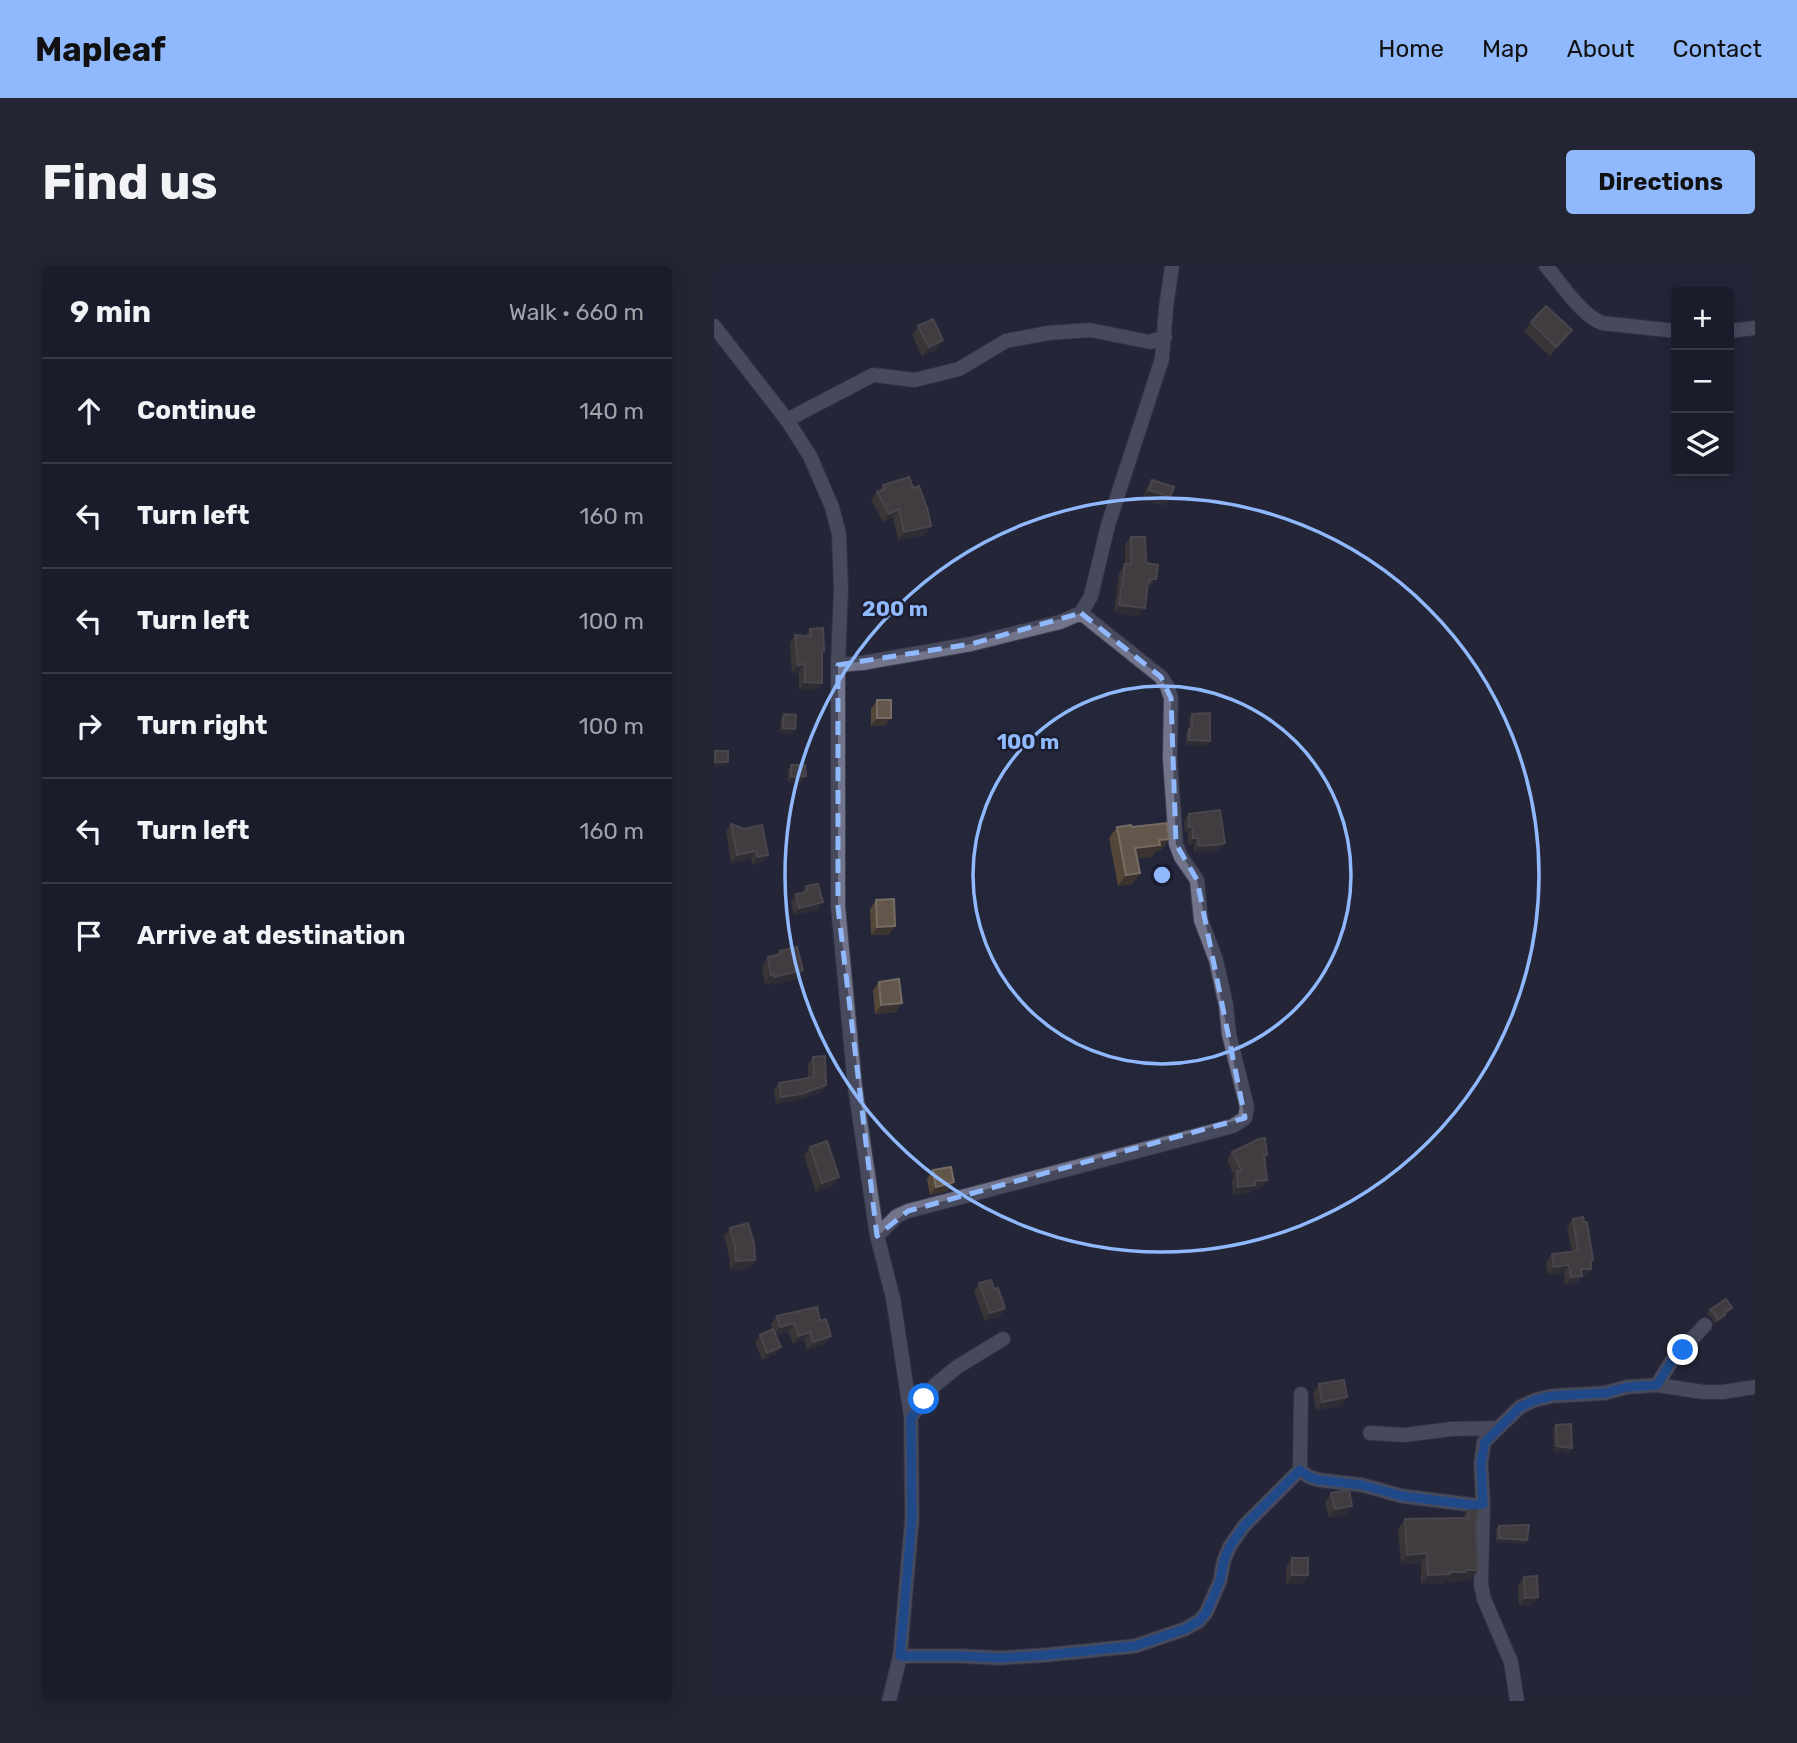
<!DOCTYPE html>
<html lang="en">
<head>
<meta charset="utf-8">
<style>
	:root { --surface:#1b1c2b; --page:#242533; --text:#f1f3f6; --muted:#a0a1a9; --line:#393a47; --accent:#90b8fd }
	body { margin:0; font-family:Rubik,sans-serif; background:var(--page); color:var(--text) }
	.controls { position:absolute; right:21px; top:21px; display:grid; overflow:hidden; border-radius:7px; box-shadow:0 4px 18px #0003 }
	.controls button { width:63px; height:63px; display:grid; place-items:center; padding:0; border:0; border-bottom:2px solid var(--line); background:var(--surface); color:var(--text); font:35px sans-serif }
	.stop { position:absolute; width:21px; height:21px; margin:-16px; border:5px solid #1a73e8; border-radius:50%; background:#fff }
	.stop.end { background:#1a73e8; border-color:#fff; box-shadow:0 2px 7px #0008 }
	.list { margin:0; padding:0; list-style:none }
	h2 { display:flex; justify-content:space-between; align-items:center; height:91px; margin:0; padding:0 28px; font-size:30px }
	h2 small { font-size:23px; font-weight:400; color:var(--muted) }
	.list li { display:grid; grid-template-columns:46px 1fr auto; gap:21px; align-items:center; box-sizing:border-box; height:105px; padding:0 28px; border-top:2px solid var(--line) }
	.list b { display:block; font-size:26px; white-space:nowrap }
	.list em { font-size:23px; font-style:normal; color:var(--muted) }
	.icon { flex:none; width:38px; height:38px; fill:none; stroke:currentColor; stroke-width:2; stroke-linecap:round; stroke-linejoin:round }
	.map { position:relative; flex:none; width:1041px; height:1435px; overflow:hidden; border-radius:7px }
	header { display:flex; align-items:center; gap:42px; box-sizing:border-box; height:98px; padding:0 35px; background:var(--accent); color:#111 }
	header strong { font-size:33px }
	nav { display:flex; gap:38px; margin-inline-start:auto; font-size:24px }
	.intro { display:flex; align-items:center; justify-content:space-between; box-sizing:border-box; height:168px; padding:0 42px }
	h1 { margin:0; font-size:49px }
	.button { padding:18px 32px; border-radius:7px; background:var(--accent); color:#111; font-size:24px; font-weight:700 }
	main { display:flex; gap:42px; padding:0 42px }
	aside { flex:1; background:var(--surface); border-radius:7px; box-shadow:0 4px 18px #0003 }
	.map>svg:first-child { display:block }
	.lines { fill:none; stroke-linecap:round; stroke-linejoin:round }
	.minor-casing { stroke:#3f4050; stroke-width:16 }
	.minor { stroke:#71748a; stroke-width:14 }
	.wall { fill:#544737 }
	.shaded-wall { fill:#3b3330 }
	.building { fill:#63574b; stroke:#766c64; stroke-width:2 }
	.route { stroke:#1a73e8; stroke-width:9 }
	.marked { fill:none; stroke:#90b8fd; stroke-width:5; stroke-dasharray:14 9; stroke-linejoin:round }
	.ring { fill:none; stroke:#90b8fd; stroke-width:3.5 }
	.centre { fill:#90b8fd; stroke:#1b1d2f; stroke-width:3.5 }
	.ring-label { font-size:21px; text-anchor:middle; font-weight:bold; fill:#90b8fd; stroke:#1b1d2f; stroke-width:5; stroke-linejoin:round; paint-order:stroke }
</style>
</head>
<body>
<header>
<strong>Mapleaf</strong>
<nav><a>Home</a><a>Map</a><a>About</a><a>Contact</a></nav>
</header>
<div class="intro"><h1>Find us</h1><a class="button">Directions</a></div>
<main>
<aside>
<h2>9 min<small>Walk · 660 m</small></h2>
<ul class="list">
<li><svg class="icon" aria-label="ahead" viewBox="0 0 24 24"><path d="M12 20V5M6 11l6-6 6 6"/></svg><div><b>Continue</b></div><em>140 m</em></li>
<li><svg class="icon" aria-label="left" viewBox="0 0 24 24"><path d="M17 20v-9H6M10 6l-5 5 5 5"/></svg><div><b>Turn left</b></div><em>160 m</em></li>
<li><svg class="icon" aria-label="left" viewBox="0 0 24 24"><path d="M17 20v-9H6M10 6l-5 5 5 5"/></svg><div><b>Turn left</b></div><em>100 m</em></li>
<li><svg class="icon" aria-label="right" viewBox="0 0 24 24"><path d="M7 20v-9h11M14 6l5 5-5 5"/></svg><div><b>Turn right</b></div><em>100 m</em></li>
<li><svg class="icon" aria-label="left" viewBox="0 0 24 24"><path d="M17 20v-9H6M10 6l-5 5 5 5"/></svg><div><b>Turn left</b></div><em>160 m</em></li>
<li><svg class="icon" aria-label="arrive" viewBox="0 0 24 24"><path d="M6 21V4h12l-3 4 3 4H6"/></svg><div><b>Arrive at destination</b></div></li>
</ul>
</aside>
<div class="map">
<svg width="1041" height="1435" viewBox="0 0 1041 1435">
	<rect width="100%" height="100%" fill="#242639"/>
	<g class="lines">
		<defs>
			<path id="minor" d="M832 0C847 17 867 49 888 57L962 65
				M0 60 73 154 96 190 118 241 125 268 127 323 124 399V641L141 821 163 970 179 1032 197 1151 198 1253 186 1390 175 1435
				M1015 65 1041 62
				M73 154 159 109 201 114 245 103 292 75 334 67 376 64 436 76 451 71
				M124 399 148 397 257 378 346 356 367 347 377 330 394 259 448 93 452 42 458 0
				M163 970 183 950 194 945 519 860 531 852 533 841 515 768 512 739 502 694 487 654 483 614 467 591 462 578 456 493 457 432 453 420 447 411 367 347
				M943 1119 989 1126H1009L1041 1121
				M197 1151 221 1119 243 1101 289 1073
				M656 1167 691 1169 737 1163 783 1162
				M586 1204 587 1128
				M769 1238 767 1197 770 1176 806 1141 821 1134 838 1130 891 1127 913 1121 943 1119 957 1096 991 1059
				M186 1390H247L286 1392 332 1389 421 1380 471 1363 485 1355 492 1347 506 1315 510 1294 516 1280 530 1260 586 1204 595 1211 605 1214 648 1219 688 1230 759 1239 769 1238 767 1318 770 1333 797 1396 803 1435"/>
		</defs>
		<use href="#minor" class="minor-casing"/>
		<use href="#minor" class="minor"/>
	</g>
	<path class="wall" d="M817 56 851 73 836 90 810 65Z
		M204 60 229 74 223 83 208 90 198 69Z
		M438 214 450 240 429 233 432 223Z
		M169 219 211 269 184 274 179 251 169 256 157 234 163 226 165 225Z
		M417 271 442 313 437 321H433L425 350 400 347 405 307 411 298V279Z
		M96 363 110 385 108 387V417L103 424H85V406L78 407 76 377 81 369 91 370Z
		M163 434 171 460H157V443Z
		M70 448 78 468 66 467 67 452Z
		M478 448 496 475 493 480 472 479V467L475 463V452Z
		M77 499 92 510 88 515 74 516V504Z
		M475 548 511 577 506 583 496 586 480 587V579H474V567H471L470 555Z
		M17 558 30 563 49 596 38 599 37 593 17 597 12 565Z
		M403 561H418L455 573 447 584 442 585 438 591 423 592 426 607 418 618 404 620 395 572Z
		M92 620 103 644 80 649 77 636 82 628 88 627Z
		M162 634 175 669H157L156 643Z
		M66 685 89 704 83 713 54 719V717L51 718 48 700 54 691 63 689Z
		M165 716 182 746 161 748 159 724Z
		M99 791 112 819 107 826 82 835 62 838 60 824 65 817 94 812V798Z
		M96 881 125 911 119 920 102 926 90 890Z
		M518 886 551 892 553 914 547 922 539 923 536 927 519 929 518 914 520 910 513 894Z
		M219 904 234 925 216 929 213 913Z
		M859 953 877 996V1003L871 1011H867L862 1018 851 1019 850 1007 834 1009 832 996 838 988 858 986 853 961Z
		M16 962 41 994 35 1003 16 1004 15 989 10 970Z
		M265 1017 280 1023 291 1042 286 1050 271 1055 260 1025Z
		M103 1041 111 1078 93 1084 90 1074 79 1078 74 1066 61 1069 67 1081 62 1088 48 1094 41 1076 46 1069 59 1064 57 1058 63 1050Z
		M996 1044 1015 1046 1011 1049 1008 1053 1000 1058 998 1052 993 1048Z
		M605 1118 633 1131 627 1140 602 1144 599 1127Z
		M842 1159 855 1187 840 1185 839 1163Z
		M617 1227 632 1249 615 1252 611 1236Z
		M757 1238 762 1260 764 1304 757 1314 730 1316 729 1318H707V1297L687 1298 684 1263 691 1253 749 1252 751 1248Z
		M785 1260 813 1274 810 1278 782 1276V1264Z
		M578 1292 594 1309 588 1318H572V1301Z
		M810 1311 824 1331 817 1340H805L804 1319Z"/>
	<path class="shaded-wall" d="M858 64 851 73 836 90 842 81Z
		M229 74 223 83 208 90 215 81Z
		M435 224 456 231 450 240 429 233Z
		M185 243 179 251 169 256 175 248Z
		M217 260 211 269 184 274 190 266Z
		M436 313H442L437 321H432L430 324Z
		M405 339 431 342 425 350 400 347Z
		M91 398 85 406 78 407 84 399Z
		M91 416 108 417 103 424H85Z
		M163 452H177L171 460H157Z
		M69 462 81 463 78 468 66 467Z
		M475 474 496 475 493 480 472 479Z
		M1 496H14L11 500H0Z
		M92 510 88 515 74 516 77 511Z
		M475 561H479L474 567H471Z
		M479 572H484L480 579H474Z
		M455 573 447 584 442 585 438 591 414 593 421 582 445 574Z
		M511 577 506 583 496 586 480 587 485 580Z
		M42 585 37 593 17 597 23 589Z
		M54 589 49 596 38 599 44 591Z
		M426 607 418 618 404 620 412 609Z
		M109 636 103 644 80 649 85 642Z
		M181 660 175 669H157L163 661Z
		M89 704 83 713 54 719 60 711Z
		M57 709H60L54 717 51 718Z
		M188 737 182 746 161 748 167 739Z
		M112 819 107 826 82 835 62 838 67 831Z
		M125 911 119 920 102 926 108 917Z
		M553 914 547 922 539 923 536 927 519 929 524 921 541 915Z
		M240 916 234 925 216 929 222 921Z
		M41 994 35 1003 16 1004 22 995Z
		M855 999 850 1007 834 1009 840 1001Z
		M867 1003H877L871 1011H867L862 1018 851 1019 857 1011Z
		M291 1042 286 1050 271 1055 276 1047Z
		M1018 1042 1015 1046 1010 1050 1011 1049 1008 1053 1000 1058 1010 1047Z
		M80 1057 74 1066 60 1069 66 1061Z
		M96 1066 90 1074 79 1078 85 1070Z
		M117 1070 111 1078 93 1084 99 1076Z
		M67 1081 62 1088 48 1094 53 1087Z
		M633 1131 627 1140 602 1144 608 1136Z
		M843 1180 858 1182 855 1187 840 1185Z
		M638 1240 632 1249 615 1252 621 1243Z
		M785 1272 813 1274 810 1278 782 1276Z
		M713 1287 707 1297 687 1298 693 1289Z
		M752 1304H764L757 1314 730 1316 729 1318H707L714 1309Z
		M578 1309H594L588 1318H572Z
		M824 1331 817 1340H805L811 1332Z"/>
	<path class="building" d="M832 40 858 64 842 81 817 56Z
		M219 53 229 74 215 81 204 60Z
		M195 211 199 222 205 220 213 242 217 260 190 266 185 243 175 248 163 226 171 223 169 219Z
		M438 214 460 221 456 231 435 224Z
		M417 271H431L432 297 444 299 442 313H436V316H434L431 342 405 339 411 298 417 299Z
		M109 362 110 385H108V417L91 416V398L84 399 81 369 97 371 96 363Z
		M163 434H177V452H163Z
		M496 447V475L475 474V463H478V448Z
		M70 448 82 449 81 463 69 462Z
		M1 485H14V496H1Z
		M77 499H91L92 510 77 511Z
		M506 544 511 577 501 579 485 580 484 572H479V561H475V548Z
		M453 557 455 573 445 574 446 579 421 582 426 607 412 609 403 561 417 559 418 561Z
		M17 558 30 563 48 559 54 589 44 591 42 585 23 589Z
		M104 618 109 636 85 642 82 628 93 626 92 620Z
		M180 633 181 660 163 661 162 634Z
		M83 681 89 704 60 711V709H57L54 691 67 688 66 685Z
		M185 713 188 737 167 739 165 716Z
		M111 790 112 819 87 828 67 831 65 817 100 811 99 791Z
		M551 872 553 889H550L553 914 541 915V919L524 921 523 905H528L518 886 545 873Z
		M113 875 125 911 108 917 96 881Z
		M237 901 240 916 222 921 219 904Z
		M869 951 870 956H873L879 994H877V1003H867L868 1010 857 1011 855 999 840 1001 838 988 864 985 859 953Z
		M34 957 40 977 41 994 22 995 21 980 16 962Z
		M277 1014 280 1023 284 1022 291 1042 276 1047 265 1017Z
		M1012 1033 1018 1042 1010 1047 1011 1049 1003 1054 1001 1048 996 1044Z
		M103 1041 106 1055 112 1053 117 1070 99 1076 96 1066 85 1070 80 1057 66 1061 63 1050Z
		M59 1063 67 1081 53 1087 46 1069Z
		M630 1114 633 1131 608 1136 605 1118Z
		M857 1158 858 1182 843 1180 842 1159Z
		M635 1224 638 1240 621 1243 617 1227Z
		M757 1238 765 1239 762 1260 764 1304H752V1306H736V1308L714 1309 713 1287 693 1289 691 1253 753 1252Z
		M815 1259 813 1274 785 1272V1260Z
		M578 1292H594V1309H578Z
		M823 1310 824 1331 811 1332 810 1311Z"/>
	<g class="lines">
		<path class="route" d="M210 1133 197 1152 198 1253 186 1390H247L286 1392 332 1389 421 1380 471 1363 485 1355 492 1347 506 1315 510 1294 516 1280 530 1260 586 1204 595 1211 605 1214 648 1219 688 1230 759 1239 769 1238 767 1197 771 1176 806 1141 821 1134 838 1130 891 1127 913 1121 943 1119 957 1096 969 1084"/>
	</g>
	<path d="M0 0H1041V1435H0ZM367 347 447 411 457 432 462 578 483 614 531 852 194 945 163 970 124 641V399L257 378Z" fill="#242639" fill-opacity=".55" fill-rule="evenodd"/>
	<path class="marked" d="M367 347 447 411 457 432 462 578 483 614 531 852 194 945 163 970 124 641V399L257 378Z"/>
	<g class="ring">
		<circle cx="448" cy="609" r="189"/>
		<circle cx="448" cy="609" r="377"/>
	</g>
	<circle cx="448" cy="609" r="10" class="centre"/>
	<g class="ring-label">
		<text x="181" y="350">200 m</text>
		<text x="314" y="483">100 m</text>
	</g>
</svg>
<div class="controls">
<button>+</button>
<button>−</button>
<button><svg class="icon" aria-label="layers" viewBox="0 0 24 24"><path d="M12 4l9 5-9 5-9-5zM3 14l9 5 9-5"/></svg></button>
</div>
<div class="stop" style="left:210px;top:1133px"></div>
<div class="stop end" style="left:969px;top:1084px"></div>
</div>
</main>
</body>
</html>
